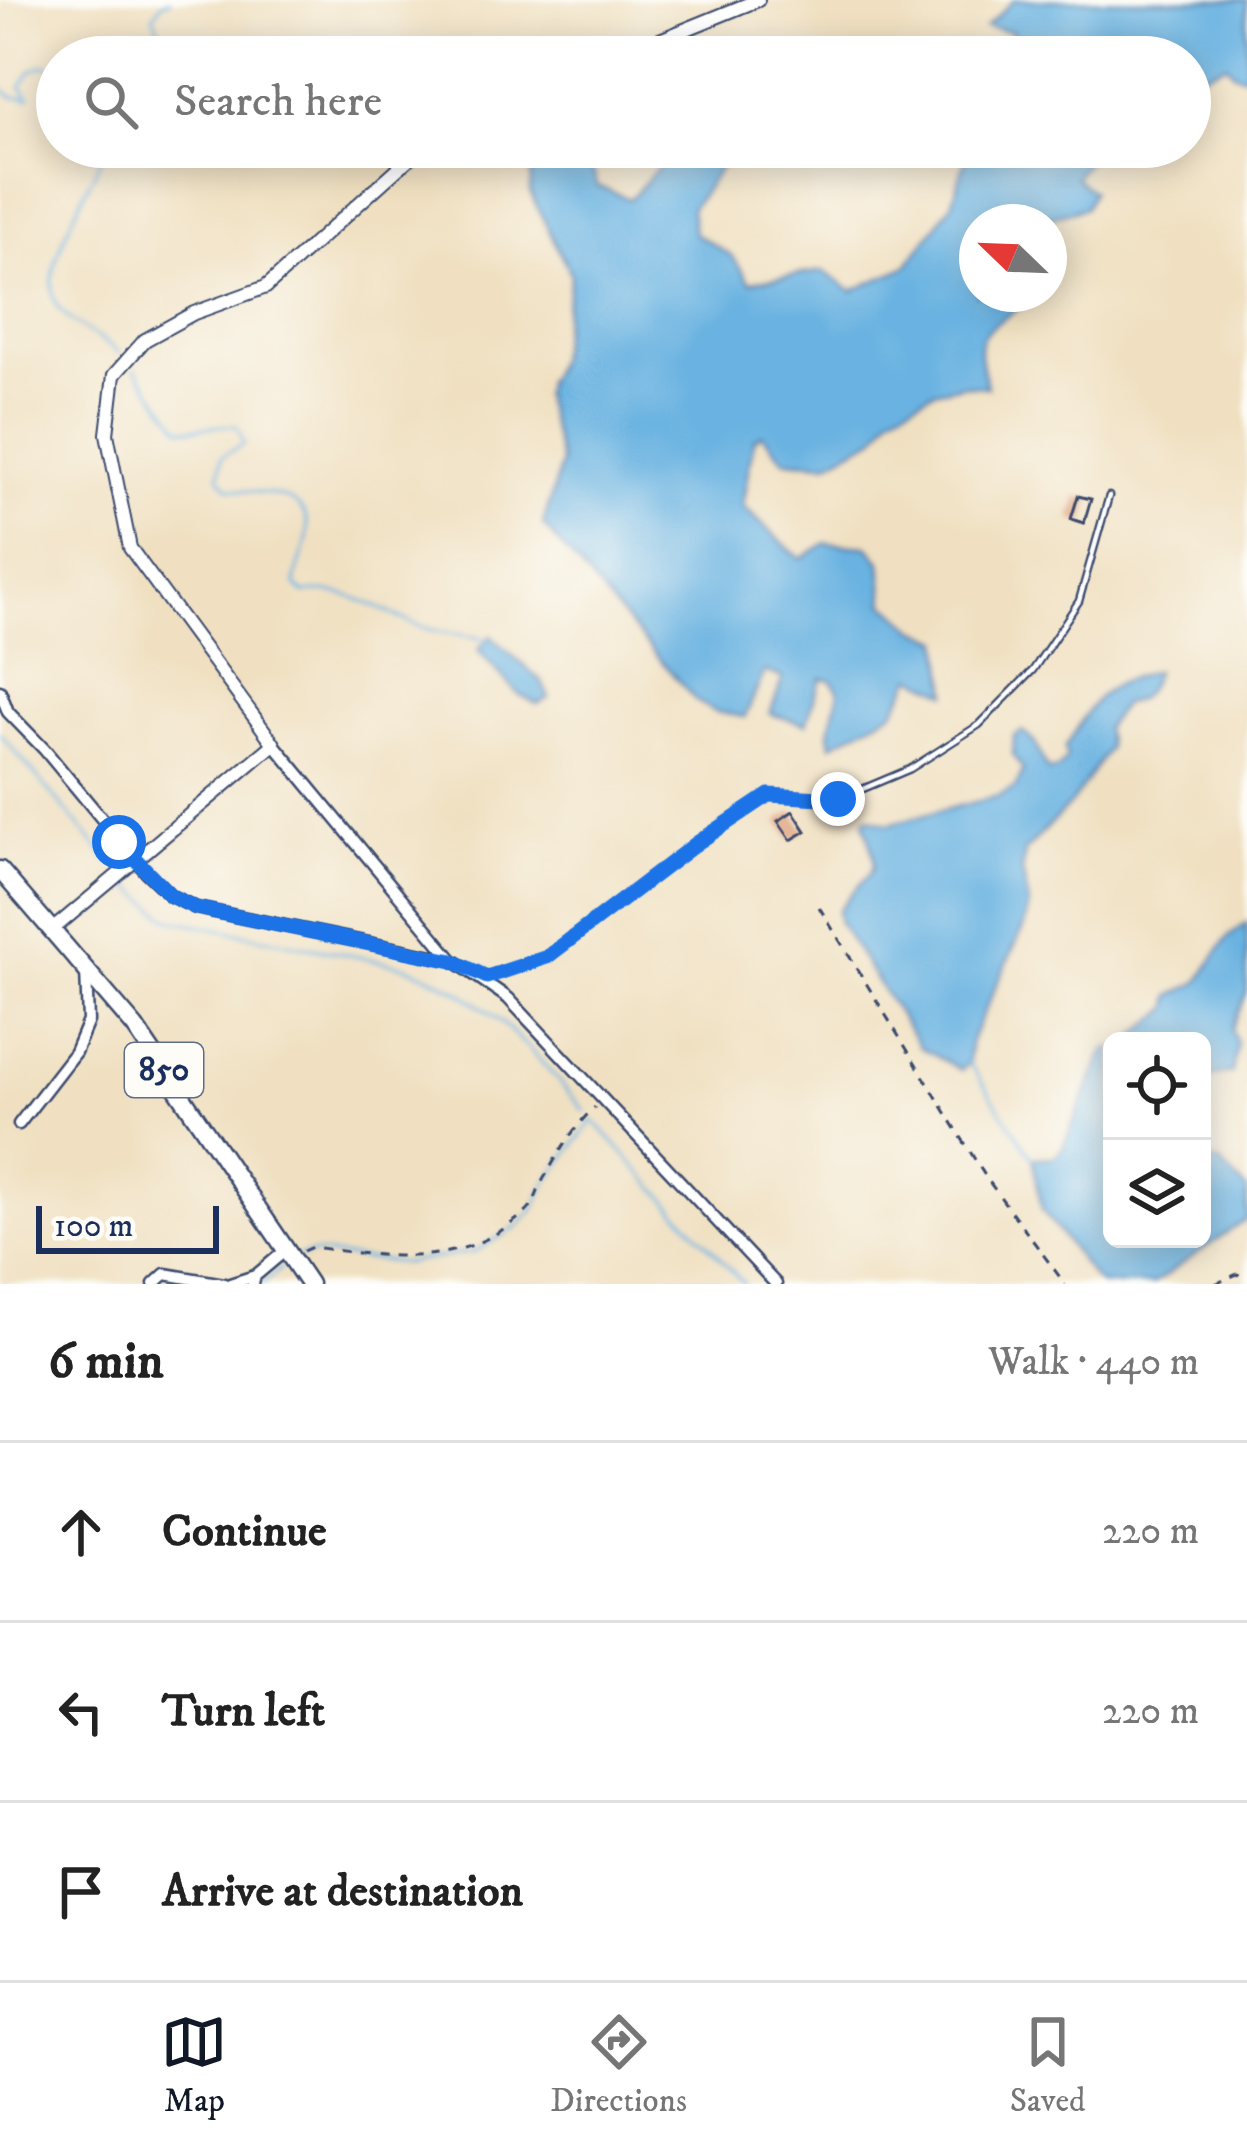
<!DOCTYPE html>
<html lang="en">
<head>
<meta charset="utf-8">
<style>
	:root { --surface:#fff; --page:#f6f6f6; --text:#222; --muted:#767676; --line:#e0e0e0; --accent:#111827 }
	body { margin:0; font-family:"IM FELL DW Pica",serif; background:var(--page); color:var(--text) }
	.controls { position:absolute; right:36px; bottom:36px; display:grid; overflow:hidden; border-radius:18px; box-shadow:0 6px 30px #0003 }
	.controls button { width:108px; height:108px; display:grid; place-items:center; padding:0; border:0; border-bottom:3px solid var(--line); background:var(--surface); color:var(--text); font:60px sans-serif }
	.compass { position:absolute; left:959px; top:204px; width:108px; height:108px; border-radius:50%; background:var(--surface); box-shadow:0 6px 30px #0003; rotate:293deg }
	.scale { position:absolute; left:36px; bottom:30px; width:183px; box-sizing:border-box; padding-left:12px; border:6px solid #1b2f5e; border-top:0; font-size:33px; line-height:42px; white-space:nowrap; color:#1b2f5e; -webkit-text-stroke:9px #fdfcf7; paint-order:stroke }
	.stop { position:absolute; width:36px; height:36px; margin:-27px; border:9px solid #1a73e8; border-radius:50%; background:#fff }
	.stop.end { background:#1a73e8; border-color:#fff; box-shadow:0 3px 12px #0008 }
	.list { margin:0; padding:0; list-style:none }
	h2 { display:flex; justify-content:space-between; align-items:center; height:156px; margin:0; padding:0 48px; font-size:51px }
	h2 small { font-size:39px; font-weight:400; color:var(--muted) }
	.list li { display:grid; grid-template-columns:78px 1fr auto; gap:36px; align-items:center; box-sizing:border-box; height:180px; padding:0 48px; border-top:3px solid var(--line) }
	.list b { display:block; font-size:45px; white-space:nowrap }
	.list em { font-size:39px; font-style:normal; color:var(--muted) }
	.icon { flex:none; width:66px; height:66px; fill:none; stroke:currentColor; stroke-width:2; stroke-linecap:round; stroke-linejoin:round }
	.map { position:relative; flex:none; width:1247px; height:1284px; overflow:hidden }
	.search { position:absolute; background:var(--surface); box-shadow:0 6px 30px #0003; left:36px; right:36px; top:36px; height:132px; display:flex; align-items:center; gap:30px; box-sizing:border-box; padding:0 42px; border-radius:66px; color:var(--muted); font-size:45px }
	.sheet { height:696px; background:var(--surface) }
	nav { display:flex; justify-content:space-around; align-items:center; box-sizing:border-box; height:168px; border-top:3px solid var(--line); background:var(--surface); font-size:33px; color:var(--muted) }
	nav a { display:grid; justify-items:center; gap:6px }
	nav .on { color:var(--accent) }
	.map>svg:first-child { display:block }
	.water { fill:#69b2e1; stroke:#4270a0; stroke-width:3 }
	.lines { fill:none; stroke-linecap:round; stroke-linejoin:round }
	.stream { stroke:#69b2e1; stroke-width:3 }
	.building { fill:#dea07b }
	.service-casing { stroke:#3b4a6d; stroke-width:9 }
	.minor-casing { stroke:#3b4a6d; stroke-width:15 }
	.tertiary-casing { stroke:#3b4a6d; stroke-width:16 }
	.primary-casing { stroke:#3b4a6d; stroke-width:21 }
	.path { stroke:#3b4a6d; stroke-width:3; stroke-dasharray:9 9; stroke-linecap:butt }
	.service { stroke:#fff; stroke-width:4.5 }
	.minor { stroke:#fff; stroke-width:10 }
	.tertiary { stroke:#fff; stroke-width:12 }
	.primary { stroke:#fff; stroke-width:16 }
	.route { stroke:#1a73e8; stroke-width:15 }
	.labels { text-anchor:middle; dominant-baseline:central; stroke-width:9; stroke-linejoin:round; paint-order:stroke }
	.shield { fill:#fdfcf7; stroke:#5f6c8c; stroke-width:3 }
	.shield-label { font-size:33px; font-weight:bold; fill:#1b2f5e }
</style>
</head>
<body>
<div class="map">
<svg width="1247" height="1284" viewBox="0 0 1247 1284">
	<rect width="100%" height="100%" fill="#fdfcf7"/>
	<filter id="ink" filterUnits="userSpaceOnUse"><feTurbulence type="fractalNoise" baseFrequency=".00833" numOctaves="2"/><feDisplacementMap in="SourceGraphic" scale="24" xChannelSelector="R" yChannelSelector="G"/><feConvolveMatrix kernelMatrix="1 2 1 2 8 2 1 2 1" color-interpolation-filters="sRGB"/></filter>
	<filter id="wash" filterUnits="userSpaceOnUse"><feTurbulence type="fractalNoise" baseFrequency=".004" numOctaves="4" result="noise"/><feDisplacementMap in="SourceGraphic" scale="48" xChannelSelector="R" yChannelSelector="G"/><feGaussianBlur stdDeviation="2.7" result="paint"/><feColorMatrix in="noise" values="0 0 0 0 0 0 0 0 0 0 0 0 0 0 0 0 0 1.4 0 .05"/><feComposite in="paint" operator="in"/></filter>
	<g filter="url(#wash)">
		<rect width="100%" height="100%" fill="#f0e0c1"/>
		<path class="water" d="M1014 0H1247V76L1234 73 1227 64 1190 78V57H1006L1013 32 986 27Z
			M533 147H587L597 186 630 199 677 147H735L691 209 694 233 732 256 750 282 823 271 852 291 907 266 952 204 969 147 1095 150 1075 177 1092 192 1085 208 1050 217V260L1049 222H977V294H1027L1026 303C982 335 971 328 987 387L963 385 934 391 892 414 876 437 827 463 785 460 762 434 754 439 742 506 801 559 826 543 868 546 881 561 885 603 916 629 941 640 948 693 913 677 894 711 831 745 829 733 839 692 832 680 821 678 806 724 770 714 783 678 765 671 745 717 716 712 696 701 543 525 561 463 542 394 558 354 571 275 530 192Z
			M491 636 541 681 549 698 537 704 517 693 478 650Z
			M1155 671C1150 689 1143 700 1123 704L1105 728 1108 748 1073 801 1025 851 1022 870 1029 905 1024 926 970 1042 969 1063 961 1070 920 1047 839 923 838 911C871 862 885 885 864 822L867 817 889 824 999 796 1016 787 1023 770 1013 755 1014 736 1023 731 1034 742 1048 771 1058 769 1067 758 1065 748C1094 700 1099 684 1155 671Z
			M1247 923V993L1231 1029 1237 1043 1232 1073 1202 1078V1041H1129L1170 1008 1171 996 1199 982 1227 938Z
			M1112 1048V1239H1202V1155L1221 1164 1247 1190V1219L1153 1284H1101L1095 1280 1042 1210 1033 1158 1054 1157 1062 1149 1105 1051Z"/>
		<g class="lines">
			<path class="stream" d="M113 57H120
				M138 57C138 43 144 33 159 29L153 16 162 3 170 0
				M0 87 13 97 30 98 21 87 31 71 45 65 57 71
				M106 147C93 182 34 273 58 307 72 326 101 337 119 353
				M135 368 180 427C199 432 217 423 237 426L244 444 222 456 219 477 229 488C261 495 314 489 307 538 305 555 295 567 296 585L304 593C354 587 377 611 422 627 442 634 466 634 488 640
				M0 734 111 863
				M129 885 166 917 179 921 404 966C489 996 527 1046 585 1111
				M969 1063 1033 1158
				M300 1256 313 1253 405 1263 474 1252 517 1227 533 1211 547 1182 593 1120 744 1284
				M262 1284 281 1268"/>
		</g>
		<g id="blocks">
			<path class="building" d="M1078 496 1091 499 1084 523 1071 519Z
				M793 811 806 831 791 840 778 821Z"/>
		</g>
	</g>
	<g filter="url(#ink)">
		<use href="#blocks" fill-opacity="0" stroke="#3b4a6d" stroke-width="3"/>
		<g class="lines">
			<defs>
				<path id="service" d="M484 976 547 957 697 843 769 795 839 799 910 769 979 725 1033 670 1079 601 1109 496"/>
				<path id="minor" d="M0 691 8 712 44 749 146 872 171 896 196 908 453 960 508 998 776 1284
					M274 744 452 959
					M19 1124 75 1052 88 1021 86 971
					M154 1284 165 1274 224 1284
					M230 1284 255 1276
					M253 1284 255 1276 286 1250"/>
				<path id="tertiary" d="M618 57 758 0
					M52 930 274 744 130 548 107 434 114 375 145 340 194 313 266 287 422 147"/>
				<path id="primary" d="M0 870 135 1027 309 1284"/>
			</defs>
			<use href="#service" class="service-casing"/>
			<use href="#minor" class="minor-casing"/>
			<use href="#tertiary" class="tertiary-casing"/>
			<use href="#primary" class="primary-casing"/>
			<path class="path" d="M819 907 987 1179 1065 1284
				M303 1251 312 1247C381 1256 449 1269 509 1225 515 1220 525 1215 530 1208 537 1198 539 1185 546 1175 559 1152 575 1125 595 1107
				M1215 1284 1237 1274 1247 1278"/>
			<use href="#service" class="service"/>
			<use href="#minor" class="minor"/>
			<use href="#tertiary" class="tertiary"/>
			<use href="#primary" class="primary"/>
		</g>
	</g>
	<g class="lines" filter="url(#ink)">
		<path class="route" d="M119 842 171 896 196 908 453 961 487 977 547 957 697 843 769 795 838 799"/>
	</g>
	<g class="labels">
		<rect class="shield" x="125" y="1043" width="78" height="54" rx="9"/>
		<g class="shield-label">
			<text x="164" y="1070">850</text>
		</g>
	</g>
</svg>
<div class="controls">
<button><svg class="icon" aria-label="locate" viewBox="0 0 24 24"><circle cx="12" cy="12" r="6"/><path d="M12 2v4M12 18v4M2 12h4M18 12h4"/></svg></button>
<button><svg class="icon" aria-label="layers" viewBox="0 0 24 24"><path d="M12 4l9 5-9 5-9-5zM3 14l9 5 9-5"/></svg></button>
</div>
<svg class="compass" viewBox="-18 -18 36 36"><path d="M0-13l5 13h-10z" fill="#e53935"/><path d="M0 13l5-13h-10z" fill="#767676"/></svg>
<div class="scale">100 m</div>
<div class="stop" style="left:119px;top:842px"></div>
<div class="stop end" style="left:838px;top:799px"></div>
<div class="search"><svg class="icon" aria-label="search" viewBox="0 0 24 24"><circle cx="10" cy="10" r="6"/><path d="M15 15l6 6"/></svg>Search here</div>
</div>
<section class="sheet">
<h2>6 min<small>Walk · 440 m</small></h2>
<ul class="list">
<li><svg class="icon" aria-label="ahead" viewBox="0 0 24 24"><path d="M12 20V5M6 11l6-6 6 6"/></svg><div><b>Continue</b></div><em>220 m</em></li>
<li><svg class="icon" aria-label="left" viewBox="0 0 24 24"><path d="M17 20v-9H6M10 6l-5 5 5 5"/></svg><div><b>Turn left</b></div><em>220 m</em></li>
<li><svg class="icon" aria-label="arrive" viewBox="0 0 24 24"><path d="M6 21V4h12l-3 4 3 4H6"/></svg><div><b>Arrive at destination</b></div></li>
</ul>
</section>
<nav>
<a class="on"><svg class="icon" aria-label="map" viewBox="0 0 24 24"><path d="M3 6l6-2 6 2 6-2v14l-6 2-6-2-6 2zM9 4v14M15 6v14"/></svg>Map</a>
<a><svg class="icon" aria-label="directions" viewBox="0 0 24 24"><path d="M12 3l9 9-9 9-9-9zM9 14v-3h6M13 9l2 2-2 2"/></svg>Directions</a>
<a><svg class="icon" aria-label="saved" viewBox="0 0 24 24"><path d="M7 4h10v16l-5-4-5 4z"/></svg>Saved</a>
</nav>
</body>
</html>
